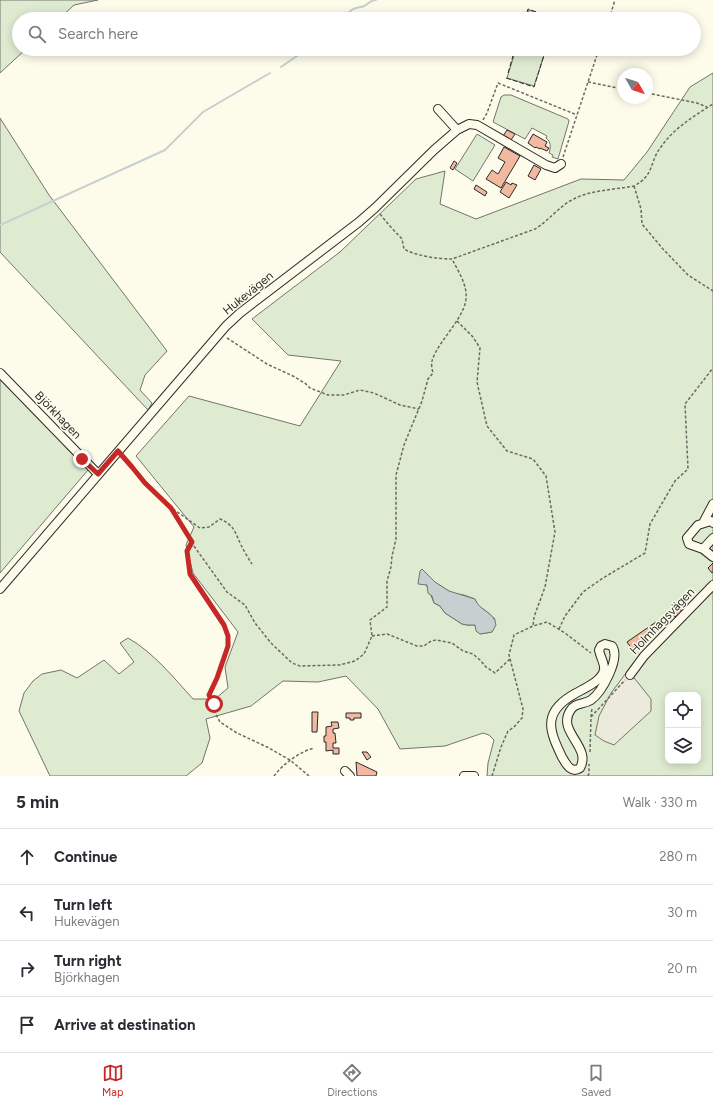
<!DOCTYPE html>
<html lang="en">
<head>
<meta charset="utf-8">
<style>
	:root { --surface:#fff; --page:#f2f2f3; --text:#2b2b33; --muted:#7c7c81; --line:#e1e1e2; --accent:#c62828 }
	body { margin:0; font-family:Figtree,sans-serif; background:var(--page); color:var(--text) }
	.controls { position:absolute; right:12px; bottom:12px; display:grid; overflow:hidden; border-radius:8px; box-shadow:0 2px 10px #0003 }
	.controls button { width:36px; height:36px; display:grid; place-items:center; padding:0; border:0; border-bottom:1px solid var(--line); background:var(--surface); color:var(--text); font:20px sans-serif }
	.compass { position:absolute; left:617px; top:68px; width:36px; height:36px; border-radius:50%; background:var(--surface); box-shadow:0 2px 10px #0003; rotate:129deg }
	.stop { position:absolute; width:12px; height:12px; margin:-9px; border:3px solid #c62828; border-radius:50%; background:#fff }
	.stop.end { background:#c62828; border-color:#fff; box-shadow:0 1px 4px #0008 }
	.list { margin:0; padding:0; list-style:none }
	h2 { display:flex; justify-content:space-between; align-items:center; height:52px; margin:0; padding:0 16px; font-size:17px }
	h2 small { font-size:13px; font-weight:400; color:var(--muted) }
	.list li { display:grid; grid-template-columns:26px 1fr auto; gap:12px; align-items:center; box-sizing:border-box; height:56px; padding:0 16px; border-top:1px solid var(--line) }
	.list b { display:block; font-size:15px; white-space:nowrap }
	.list p { margin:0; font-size:13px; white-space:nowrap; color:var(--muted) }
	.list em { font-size:13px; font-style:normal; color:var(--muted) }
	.icon { flex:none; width:22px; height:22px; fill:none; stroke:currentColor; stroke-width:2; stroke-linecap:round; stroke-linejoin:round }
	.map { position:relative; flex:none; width:713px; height:776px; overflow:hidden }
	.search { position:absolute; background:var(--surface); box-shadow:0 2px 10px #0003; left:12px; right:12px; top:12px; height:44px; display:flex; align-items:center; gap:10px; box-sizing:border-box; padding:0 14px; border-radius:22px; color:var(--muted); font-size:15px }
	.sheet { height:276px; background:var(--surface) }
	nav { display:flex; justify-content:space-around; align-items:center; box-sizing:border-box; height:56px; border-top:1px solid var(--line); background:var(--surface); font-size:11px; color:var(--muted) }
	nav a { display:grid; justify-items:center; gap:2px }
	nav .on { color:var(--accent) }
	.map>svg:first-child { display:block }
	.green { fill:#deebd1; stroke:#74746e; fill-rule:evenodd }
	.parking { fill:#eceadb; stroke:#74746e }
	.water { fill:#c7d0d0; stroke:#74746e }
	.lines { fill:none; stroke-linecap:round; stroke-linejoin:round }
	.stream { stroke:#c7d0d0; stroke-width:2 }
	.building { fill:#f2b8a0; stroke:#2b2b2b }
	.minor-casing { stroke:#2b2b2b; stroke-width:10 }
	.path { stroke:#6a6964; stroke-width:1.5; stroke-dasharray:3 2; stroke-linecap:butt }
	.minor { stroke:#fdfbea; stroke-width:8 }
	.fence { stroke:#2b2b2b; stroke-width:1; stroke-dasharray:5 2; stroke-linecap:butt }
	.route { stroke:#c62828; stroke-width:5 }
	.labels { text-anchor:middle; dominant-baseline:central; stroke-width:3; stroke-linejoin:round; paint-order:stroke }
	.street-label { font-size:12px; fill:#2b2b2b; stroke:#fdfbea }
</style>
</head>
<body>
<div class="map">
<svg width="713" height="776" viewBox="0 0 713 776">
	<rect width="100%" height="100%" fill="#fdfbea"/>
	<path class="green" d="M0 0H98L74 5 59 19H19V49H26L0 73Z
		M529 10 555 19H526Z
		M516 49H546L534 86 507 78Z
		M713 73V776H487L488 763 494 740 489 735 483 733 445 746 400 749 378 709 346 676 318 682 283 681 251 706 206 719 210 738 202 763 186 776H50L19 711 24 693 33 681 42 674 61 670 77 678 104 660 119 674 134 662 120 643 128 638C153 652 174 678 193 699H215L228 688 225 667 238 632 193 573 186 545 194 527 136 456 189 396 300 426 341 361 288 355 252 319 340 252 416 179 445 171 440 204 476 219 581 179 624 180 647 152 690 87ZM433 581 452 593 464 595 475 599 477 605 486 611 495 619 492 632 480 634 476 629 475 625H467L462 624 445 613 440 606 434 603 428 588 425 584ZM668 695H698V761H668Z
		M504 95H511L568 119 569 121 558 159 552 157 553 155 549 153C551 147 551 142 546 138L547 136 532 128 525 139 493 122 501 97Z
		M0 118 49 195 167 351 145 375 140 390 152 403 148 410 0 252Z
		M477 134 495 145 473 181 455 169Z
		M0 376 88 470 0 573Z"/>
	<path class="parking" d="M626 673 635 679 651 699V711L614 745 604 741 595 735 599 716 611 693Z"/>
	<path class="water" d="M422 569 435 582 449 591 475 599C479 611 495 612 496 625L492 632 480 634 476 631 475 625H467L462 624 445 613 440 606 434 603 432 596 428 593 427 585 418 584 420 571Z"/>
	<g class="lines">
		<path class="stream" d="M346 19 348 18 349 12C357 5 357 9 364 6 369 4 370 0 376 0
			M281 67 307 49
			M0 225 165 150 203 112 270 73"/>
	</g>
	<path class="building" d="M507 130 515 134 511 140 503 136Z
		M533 134 547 142 545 146 549 148 547 151 540 148V149L536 147 535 148 528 143Z
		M504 147 520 156 501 188 486 179 492 170 498 174 505 162 498 158Z
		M454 161 457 163 453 170 450 168Z
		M534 165 541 169 535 180 528 176Z
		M506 182 511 185 512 183 517 185 509 198 500 192Z
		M476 185 487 192 485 196 474 189Z
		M713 563V572L712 573 708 568Z
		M678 606 682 612 675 617 671 611Z
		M656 622 661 629 632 649 627 642Z
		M312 712H318L317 732H312Z
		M346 713H361V718H354V720H350V718H346Z
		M331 722H338L339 728 333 729V733H335L336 743H333V748H339V754H333V750L326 751V742H324V736H326V727L332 726Z
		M362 752H367L371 757 367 760Z
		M356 762 377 772 376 776H357Z"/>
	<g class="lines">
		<defs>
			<path id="minor" d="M438 109 457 130
				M0 373 98 474
				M703 523 713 504
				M713 523 711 521 698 525 687 538 689 544 703 549 713 557
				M703 549 713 538
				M0 589 226 326 240 313 359 222 375 208 434 150 457 130 469 124 477 125 546 165 555 168 561 164
				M605 644 612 646C621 658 602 692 591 700 583 705 575 702 570 711 557 732 592 747 580 768 571 774 566 764 562 757 550 732 542 714 571 696 579 691 587 688 595 682 599 679 603 675 604 670 605 663 600 657 599 650L601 646Z
				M630 675 644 656 713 585
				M345 771 350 776
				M464 776H474"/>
		</defs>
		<use href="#minor" class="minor-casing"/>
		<path class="path" d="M609 19 615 0
			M588 82 623 89
			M647 93 697 103 707 107
			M483 120 487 113 498 83 577 115
			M563 157 599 49
			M634 186 641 209 642 224 663 249 688 275 713 291
			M380 214 389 225 402 239 404 249C416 256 438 259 452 259L535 229C548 221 557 209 570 201 588 190 613 190 634 186 655 175 649 162 661 147 674 128 694 116 713 104
			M457 321 473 337 480 348 477 382 487 426 507 451 533 459 546 476 555 532 545 587 534 617 533 626
			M227 338 267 364 295 377 306 384 310 388 328 395H344L360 390 374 393 400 405 419 409
			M124 456 145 483 171 508 191 542 187 551 190 574 224 625 228 636V646L217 678 209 695 214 704V711L220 722 237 733 267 747 290 760 309 776
			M173 509 200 528 209 527 220 519C234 525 235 532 241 545 244 551 248 558 252 564
			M191 542 227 592 245 605 255 623 271 643 292 663 300 666 339 665 355 661 364 654 372 636 370 620 387 607V581L391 567 392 556 396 539V475L404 445 422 401 428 379 433 373C432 369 431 364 432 361 438 340 469 315 466 293 465 281 457 269 452 259
			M559 629 565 616 583 592 603 578 645 553 650 524 675 481 688 469 685 404 713 368
			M372 636 387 634 417 646H424L431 641 436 640 452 643 463 651 473 654 480 660 486 667 495 673 510 659
			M591 717 592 708
			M590 752 591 717 625 680
			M274 776C283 764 299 752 314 748
			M492 776 501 747 508 731 514 727 522 718 523 709 509 655 514 635 533 626 547 622 565 633 591 653
			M588 776 589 773V764"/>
		<use href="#minor" class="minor"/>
		<path class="fence" d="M525 19 528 9 556 19
			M508 73 515 49
			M506 78 534 87 546 49"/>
	</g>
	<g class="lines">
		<path class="route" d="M82 459 98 474 118 451 132 467 145 483 171 508 192 542 187 551 190 574 224 625 228 636V646L217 678 209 695 214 704"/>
	</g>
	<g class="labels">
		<g class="street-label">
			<text transform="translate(248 293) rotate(-39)">Hukevägen</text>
			<text transform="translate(58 415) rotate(46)">Björkhagen</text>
			<text transform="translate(662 621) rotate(-46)">Holmhagsvägen</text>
		</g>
	</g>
</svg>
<div class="controls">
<button><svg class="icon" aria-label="locate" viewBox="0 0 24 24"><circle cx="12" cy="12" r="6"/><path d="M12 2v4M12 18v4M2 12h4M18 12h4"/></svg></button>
<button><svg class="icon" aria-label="layers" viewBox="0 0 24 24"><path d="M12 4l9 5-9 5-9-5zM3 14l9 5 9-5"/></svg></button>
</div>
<svg class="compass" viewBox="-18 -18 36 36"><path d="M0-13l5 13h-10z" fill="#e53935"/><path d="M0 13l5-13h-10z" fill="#7c7c81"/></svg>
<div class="stop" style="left:214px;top:704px"></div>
<div class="stop end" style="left:82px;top:459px"></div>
<div class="search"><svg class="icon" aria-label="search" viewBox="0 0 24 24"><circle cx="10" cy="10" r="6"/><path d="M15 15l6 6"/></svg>Search here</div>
</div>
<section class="sheet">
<h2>5 min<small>Walk · 330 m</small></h2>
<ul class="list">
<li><svg class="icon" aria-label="ahead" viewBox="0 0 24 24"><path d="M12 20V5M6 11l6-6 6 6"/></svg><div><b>Continue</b></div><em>280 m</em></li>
<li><svg class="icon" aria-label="left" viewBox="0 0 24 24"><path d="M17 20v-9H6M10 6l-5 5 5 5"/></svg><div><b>Turn left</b><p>Hukevägen</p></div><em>30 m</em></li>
<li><svg class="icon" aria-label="right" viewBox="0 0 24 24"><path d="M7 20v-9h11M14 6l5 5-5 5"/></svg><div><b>Turn right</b><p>Björkhagen</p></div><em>20 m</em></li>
<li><svg class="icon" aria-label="arrive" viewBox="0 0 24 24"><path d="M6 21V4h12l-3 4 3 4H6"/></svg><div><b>Arrive at destination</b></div></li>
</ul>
</section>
<nav>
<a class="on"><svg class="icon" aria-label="map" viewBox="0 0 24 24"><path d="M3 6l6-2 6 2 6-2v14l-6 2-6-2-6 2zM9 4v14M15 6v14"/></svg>Map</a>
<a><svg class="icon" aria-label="directions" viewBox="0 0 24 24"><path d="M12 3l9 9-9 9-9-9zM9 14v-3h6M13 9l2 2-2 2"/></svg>Directions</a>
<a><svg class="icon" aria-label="saved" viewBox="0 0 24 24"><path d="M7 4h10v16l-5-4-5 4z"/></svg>Saved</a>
</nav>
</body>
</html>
